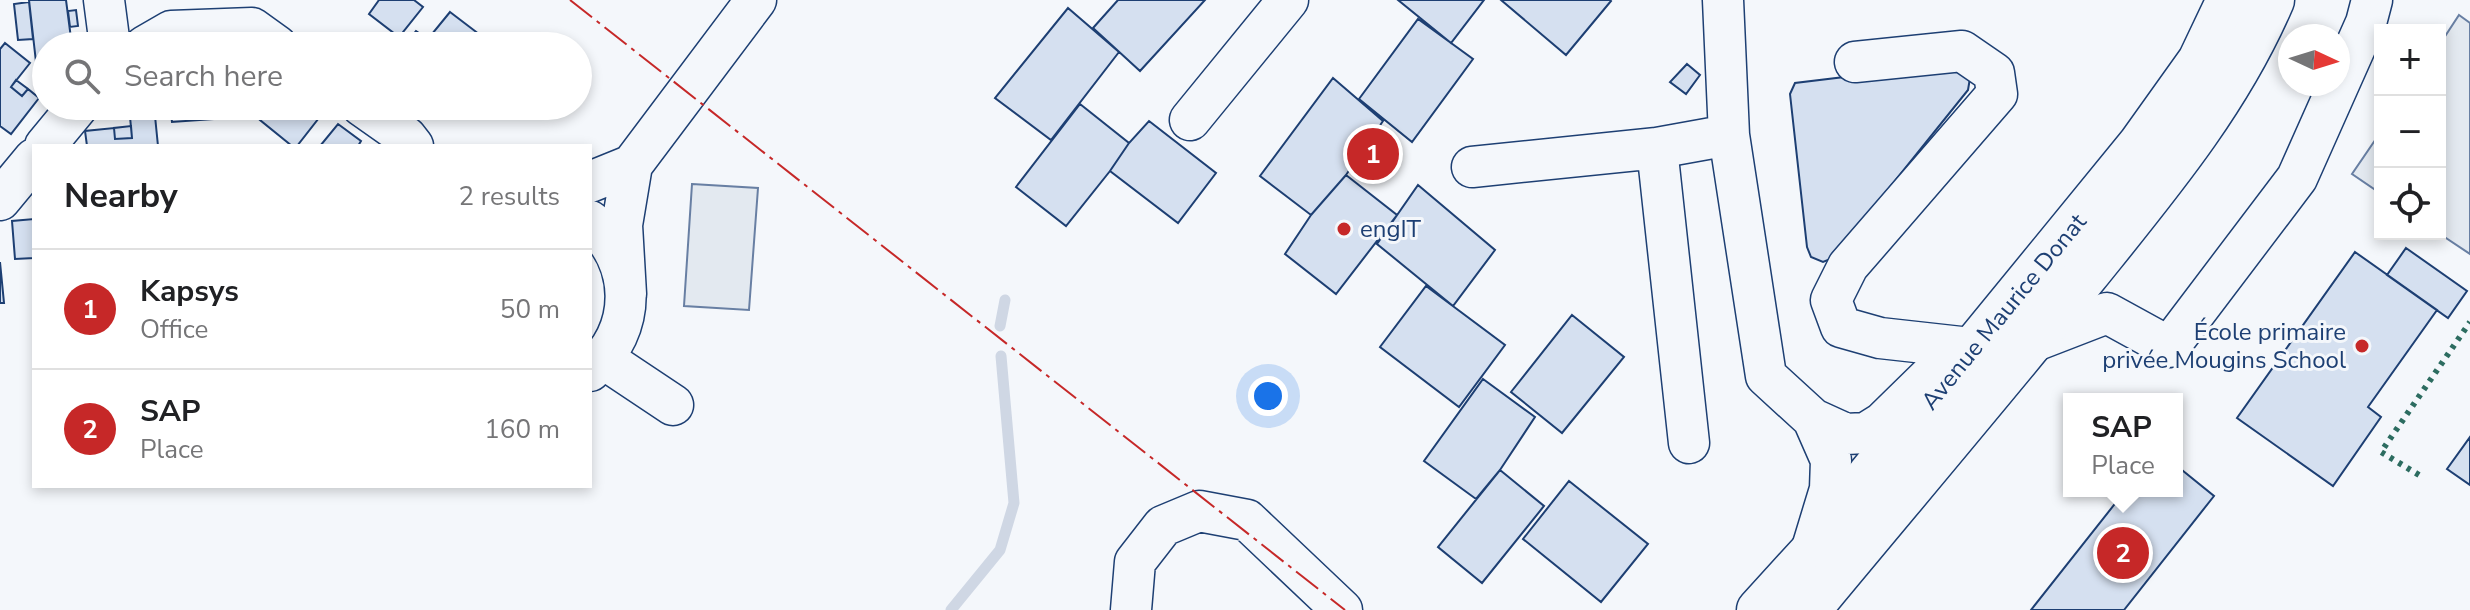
<!DOCTYPE html>
<html lang="en">
<head>
<meta charset="utf-8">
<style>
	:root { --surface:#fff; --page:#f6f6f6; --text:#202124; --muted:#757577; --line:#e0e0e0; --accent:#c62828 }
	body { margin:0; font-family:"Nunito Sans",sans-serif; background:var(--page); color:var(--text) }
	.controls { position:absolute; right:24px; top:24px; display:grid; overflow:hidden; border-radius:0px; box-shadow:0 4px 12px #0003 }
	.controls button { width:72px; height:72px; display:grid; place-items:center; padding:0; border:0; border-bottom:2px solid var(--line); background:var(--surface); color:var(--text); font:40px sans-serif }
	.compass { position:absolute; left:2278px; top:24px; width:72px; height:72px; border-radius:50%; background:var(--surface); box-shadow:0 4px 12px #0003; rotate:94deg }
	.you { position:absolute; left:1268px; top:396px; width:28px; height:28px; margin:-20px; border:6px solid #fff; border-radius:50%; background:#1a73e8; box-shadow:0 0 0 12px #1a73e833 }
	.badge { display:grid; place-items:center; width:52px; height:52px; border-radius:50%; background:var(--accent); color:#fff; font-size:26px; font-weight:700 }
	.pin { position:absolute; translate:-50% -50%; border:4px solid #fff; box-shadow:0 2px 8px #0006 }
	.popup { position:absolute; left:2063px; top:393px; width:120px; height:104px; box-sizing:border-box; display:grid; place-content:center; border-radius:0px; background:var(--surface); filter:drop-shadow(0 2px 6px #0005); font-size:26px; white-space:nowrap; color:var(--muted) }
	.popup b { font-size:30px; color:var(--text) }
	.popup::after { content:''; position:absolute; left:50%; top:100%; margin-left:-16px; border:16px solid transparent; border-top-color:var(--surface) }
	.list { margin:0; padding:0; list-style:none }
	h2 { display:flex; justify-content:space-between; align-items:center; height:104px; margin:0; padding:0 32px; font-size:34px }
	h2 small { font-size:26px; font-weight:400; color:var(--muted) }
	.list li { display:grid; grid-template-columns:52px 1fr auto; gap:24px; align-items:center; box-sizing:border-box; height:120px; padding:0 32px; border-top:2px solid var(--line) }
	.list b { display:block; font-size:30px; white-space:nowrap }
	.list p { margin:0; font-size:26px; white-space:nowrap; color:var(--muted) }
	.list em { font-size:26px; font-style:normal; color:var(--muted) }
	.icon { flex:none; width:44px; height:44px; fill:none; stroke:currentColor; stroke-width:2; stroke-linecap:round; stroke-linejoin:round }
	.map { position:relative; flex:none; width:2470px; height:610px; overflow:hidden }
	.search { position:absolute; background:var(--surface); box-shadow:0 4px 12px #0003; left:32px; top:32px; width:560px; height:88px; display:flex; align-items:center; gap:20px; box-sizing:border-box; padding:0 28px; border-radius:44px; color:var(--muted); font-size:30px }
	.panel { position:absolute; background:var(--surface); box-shadow:0 4px 12px #0003; left:32px; top:144px; width:560px; height:344px; border-radius:0px }
	.map>svg:first-child { display:block }
	.green { fill:#e3e9f0; stroke:#687fa3; stroke-width:2 }
	.lines { fill:none; stroke-linecap:round; stroke-linejoin:round }
	.stream { stroke:#cfd7e4; stroke-width:11 }
	.building { fill:#d5e0f0; stroke:#1d3f73; stroke-width:2 }
	.minor-casing { stroke:#1d3f73; stroke-width:43 }
	.major-casing { stroke:#1d3f73; stroke-width:47 }
	.minor { stroke:#f4f7fb; stroke-width:40 }
	.major { stroke:#f4f7fb; stroke-width:44 }
	.hedge { stroke:#2c6c60; stroke-width:6; stroke-dasharray:4 6; stroke-linecap:butt }
	.power { stroke:#c62828; stroke-width:2; stroke-dasharray:28 6 4 6; stroke-linecap:butt }
	.poi-dot { fill:#c62828; stroke:#f4f7fb; stroke-width:3 }
	.labels { text-anchor:middle; dominant-baseline:central; stroke-width:6; stroke-linejoin:round; paint-order:stroke }
	.poi-label { font-size:24px; fill:#1d3f73; stroke:#f4f7fb; text-anchor:start }
	.street-label { font-size:24px; fill:#1d3f73; stroke:#f4f7fb }
</style>
</head>
<body>
<div class="map">
<svg width="2470" height="610" viewBox="0 0 2470 610">
	<rect width="100%" height="100%" fill="#f4f7fb"/>
	<path class="green" d="M2459 15 2470 23V254L2440 234V44Z
		M2380 133V193L2352 174Z
		M692 184 758 188 749 310 684 306Z"/>
	<g class="lines">
		<path class="stream" d="M1000 326 1005 300
			M951 610 1000 550 1014 503 1001 356"/>
	</g>
	<path class="building" d="M29 0H66L72 46H46V61L36 62Z
		M379 0H414L423 7 399 37 369 14Z
		M1118 0H1205L1140 71 1093 28Z
		M1398 0H1484L1451 43Z
		M1501 0H1610L1611 1 1566 55Z
		M29 2 33 39 18 40 14 4Z
		M1068 8 1119 52 1051 140 995 98Z
		M76 10 78 26 70 27 68 11Z
		M450 12 492 44 404 46 416 31 428 39Z
		M1418 19 1473 59 1412 142 1359 99Z
		M5 43 30 63 11 87 22 96 28 89 39 98 11 134 0 126V49Z
		M1687 64 1700 75 1686 94 1670 82Z
		M1952 64 1970 78 1968 90 1833 258 1823 262 1811 257 1807 247 1790 94 1795 83Z
		M1333 78 1383 121 1346 175 1311 215 1260 176Z
		M16 80 28 89 22 96 11 87Z
		M1080 104 1129 143 1110 171 1066 226 1016 187Z
		M129 106H154L158 146H87L85 131 114 128 115 139 132 138Z
		M170 106H212L213 119 172 122Z
		M212 106H231L232 117 213 119Z
		M264 106H310L322 114 297 146H292L260 120 269 109Z
		M1149 121 1216 173 1178 223 1110 171 1129 143Z
		M338 124 361 141 358 146H320Z
		M131 126 132 138 115 139 114 128Z
		M1346 175 1397 215 1336 294 1285 254 1311 215Z
		M1418 185 1495 250 1453 306 1377 244Z
		M34 219V258L15 259 12 221Z
		M2406 248 2467 291 2448 318 2387 275Z
		M2355 252 2437 310 2368 407 2381 417 2333 486 2237 418Z
		M0 262 4 303H0Z
		M1426 286 1505 345 1459 407 1380 347Z
		M1572 315 1624 357 1562 433 1511 392Z
		M1483 379 1535 417 1500 470 1476 499 1424 461Z
		M2470 437V485L2447 469Z
		M2177 466 2214 496 2124 610H2031L2125 491H2177Z
		M1500 470 1544 506 1482 583 1438 547Z
		M1569 481 1648 544 1601 602 1523 539Z"/>
	<g class="lines">
		<defs>
			<path id="minor" d="M104 0 110 46
				M1723 0 1729 135 1766 376 1813 419 1846 434 1866 433 1882 423 1929 377
				M145 46 171 31 252 28 277 46
				M1855 62 1962 51 1994 73 1997 94 1848 266 1831 300 1841 327 1880 338 1961 347
				M362 106 406 137 413 146
				M1190 120 1288 0
				M45 146 78 106
				M1657 148 1689 443
				M1472 167 1657 148 1729 135
				M590 182 632 165
				M0 200 34 159
				M590 221C637 263 638 329 590 371
				M626 294 622 225 632 165 756 0
				M2032 342 2107 313 2169 347 2297 178 2366 23 2372 0
				M604 359 673 405
				M1813 419 1831 460 1830 489 1813 545
				M1131 610 1135 562 1163 526 1199 511 1247 520 1342 610"/>
			<g id="major">
				<path id="s1" d="M1759 610 1811 553 1870 475 2140 145 2200 61 2229 0"/>
				<path d="M1808 610C1901 498 1995 387 2086 275 2156 188 2228 103 2272 0"/>
			</g>
		</defs>
		<use href="#minor" class="minor-casing"/>
		<use href="#major" class="major-casing"/>
		<use href="#minor" class="minor"/>
		<use href="#major" class="major"/>
		<path class="hedge" d="M2419 475 2381 452 2470 322"/>
		<path class="power" d="M570 0 1345 610"/>
	</g>
	<g class="poi-dot">
		<circle cx="1344" cy="229" r="8"/>
		<circle cx="2362" cy="346" r="8"/>
	</g>
	<g class="labels">
		<g class="poi-label">
			<text x="1360" y="229">engIT</text>
			<text x="2346" y="332" text-anchor="end">École primaire<tspan x="2346" dy="28">privée Mougins School</tspan></text>
		</g>
		<g class="street-label">
			<text stroke="none"><textPath href="#s1" startOffset="386">Avenue Maurice Donat</textPath></text>
		</g>
	</g>
</svg>
<div class="controls">
<button>+</button>
<button>−</button>
<button><svg class="icon" aria-label="locate" viewBox="0 0 24 24"><circle cx="12" cy="12" r="6"/><path d="M12 2v4M12 18v4M2 12h4M18 12h4"/></svg></button>
</div>
<svg class="compass" viewBox="-18 -18 36 36"><path d="M0-13l5 13h-10z" fill="#e53935"/><path d="M0 13l5-13h-10z" fill="#757577"/></svg>
<div class="you"></div>
<div class="pin badge" style="left:1373px;top:154px">1</div>
<div class="pin badge" style="left:2123px;top:553px">2</div>
<div class="popup"><b>SAP</b>Place</div>
<div class="search"><svg class="icon" aria-label="search" viewBox="0 0 24 24"><circle cx="10" cy="10" r="6"/><path d="M15 15l6 6"/></svg>Search here</div>
<section class="panel">
<h2>Nearby<small>2 results</small></h2>
<ul class="list">
<li><span class="badge">1</span><div><b>Kapsys</b><p>Office</p></div><em>50 m</em></li>
<li><span class="badge">2</span><div><b>SAP</b><p>Place</p></div><em>160 m</em></li>
</ul>
</section>
</div>
</body>
</html>
